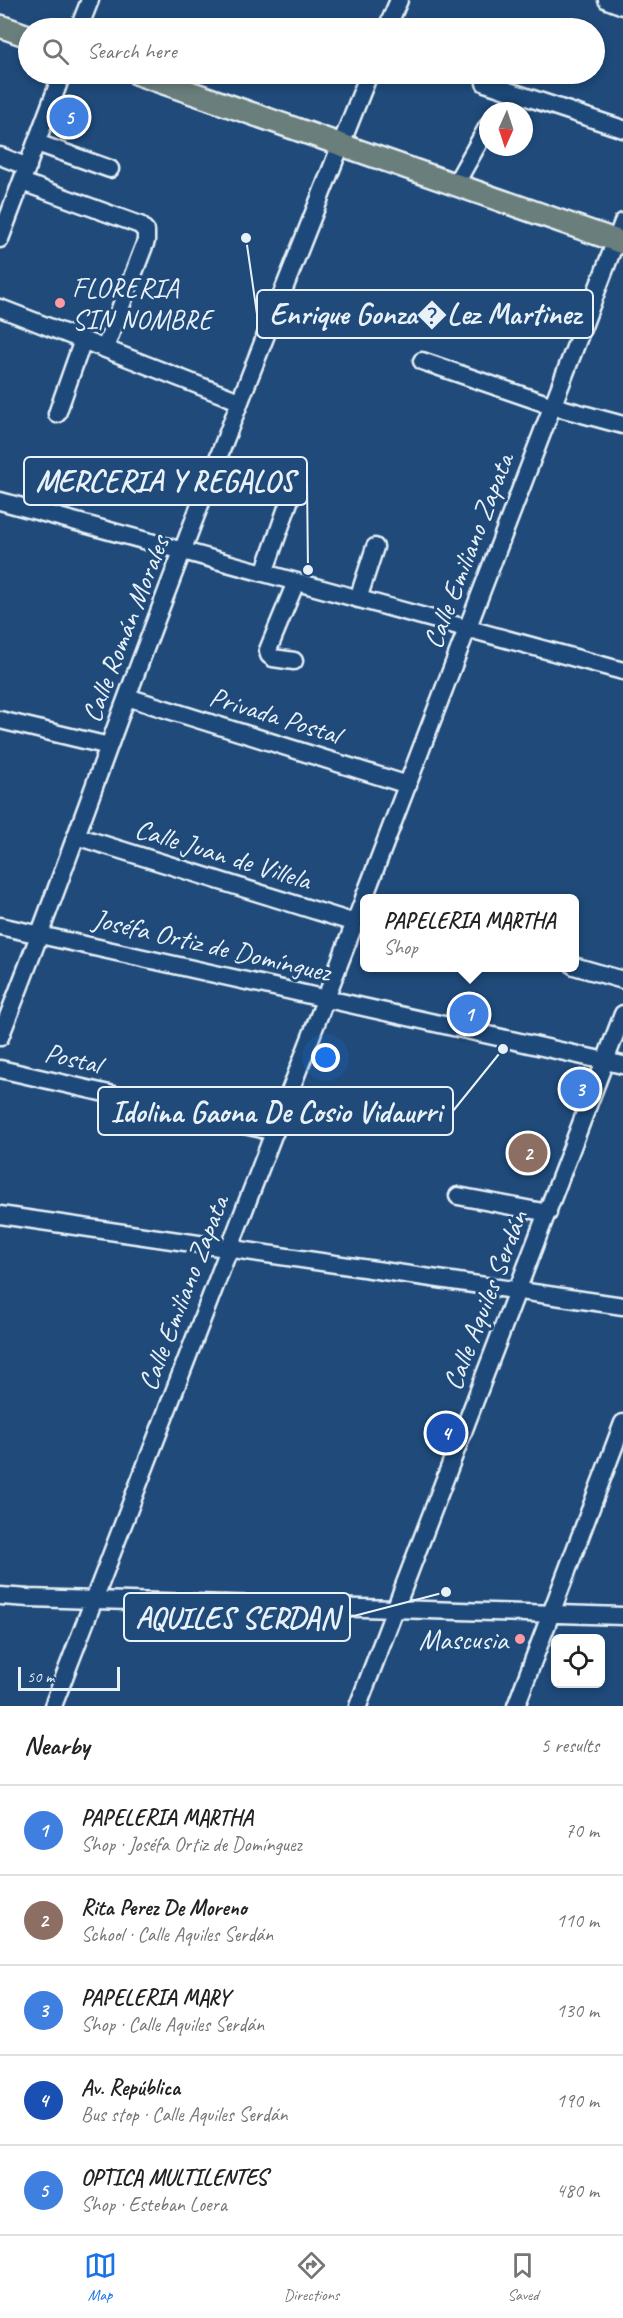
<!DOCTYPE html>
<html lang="en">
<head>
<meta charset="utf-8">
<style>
	:root { --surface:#fff; --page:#f2f2f2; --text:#222; --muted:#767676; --line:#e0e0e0; --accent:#1a73e8 }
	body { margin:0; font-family:Caveat,sans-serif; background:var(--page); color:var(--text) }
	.controls { position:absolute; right:18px; bottom:18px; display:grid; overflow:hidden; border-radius:9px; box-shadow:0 3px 9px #0003 }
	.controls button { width:54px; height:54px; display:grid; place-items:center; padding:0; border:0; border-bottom:2px solid var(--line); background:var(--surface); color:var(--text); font:30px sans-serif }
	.compass { position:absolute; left:479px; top:102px; width:54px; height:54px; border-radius:50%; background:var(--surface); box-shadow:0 3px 9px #0003; rotate:183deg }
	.scale { position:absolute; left:18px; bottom:15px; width:102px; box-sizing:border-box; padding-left:6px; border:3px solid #e8f1f8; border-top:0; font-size:16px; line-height:21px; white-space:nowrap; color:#e8f1f8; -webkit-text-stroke:4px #1f4a7a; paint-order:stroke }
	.you { position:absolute; left:326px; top:1058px; width:21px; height:21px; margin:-15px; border:4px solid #fff; border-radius:50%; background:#1a73e8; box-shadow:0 0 0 9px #1a73e833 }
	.badge { display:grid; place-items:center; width:39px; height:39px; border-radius:50%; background:var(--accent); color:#fff; font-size:20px; font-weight:700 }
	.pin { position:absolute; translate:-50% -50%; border:3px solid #fff; box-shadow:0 2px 6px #0006 }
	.popup { position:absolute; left:360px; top:894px; width:219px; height:78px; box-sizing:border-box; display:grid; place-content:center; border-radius:9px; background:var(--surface); filter:drop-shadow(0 2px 4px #0005); font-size:20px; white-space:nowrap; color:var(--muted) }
	.popup b { font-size:22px; color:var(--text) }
	.popup::after { content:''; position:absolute; left:50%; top:100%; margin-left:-12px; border:12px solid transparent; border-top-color:var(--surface) }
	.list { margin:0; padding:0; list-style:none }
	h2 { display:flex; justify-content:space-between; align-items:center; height:78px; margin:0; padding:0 24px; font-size:26px }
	h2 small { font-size:20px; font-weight:400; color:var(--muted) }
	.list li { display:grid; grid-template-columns:39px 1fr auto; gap:18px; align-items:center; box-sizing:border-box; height:90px; padding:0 24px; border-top:2px solid var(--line) }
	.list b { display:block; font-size:22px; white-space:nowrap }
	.list p { margin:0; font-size:20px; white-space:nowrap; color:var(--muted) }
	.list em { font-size:20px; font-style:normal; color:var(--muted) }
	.icon { flex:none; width:33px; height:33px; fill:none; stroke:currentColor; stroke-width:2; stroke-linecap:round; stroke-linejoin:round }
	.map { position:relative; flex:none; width:623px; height:1706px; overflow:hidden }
	.search { position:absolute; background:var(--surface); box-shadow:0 3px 9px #0003; left:18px; right:18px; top:18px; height:66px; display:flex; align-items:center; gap:15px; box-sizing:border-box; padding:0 21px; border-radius:33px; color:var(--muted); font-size:22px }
	.sheet { height:528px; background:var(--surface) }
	nav { display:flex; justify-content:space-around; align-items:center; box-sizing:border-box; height:84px; border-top:2px solid var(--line); background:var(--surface); font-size:16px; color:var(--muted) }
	nav a { display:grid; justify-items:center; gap:3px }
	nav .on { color:var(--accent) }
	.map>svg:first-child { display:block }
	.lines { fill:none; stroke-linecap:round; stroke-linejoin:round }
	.minor-casing { stroke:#e8f1f8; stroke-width:21 }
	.major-casing { stroke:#e8f1f8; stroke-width:26 }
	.minor { stroke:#1f4a7a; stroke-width:16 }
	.major { stroke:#6b7f7c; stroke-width:21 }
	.poi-dot { fill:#ff9aa2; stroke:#1f4a7a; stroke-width:2 }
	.labels { text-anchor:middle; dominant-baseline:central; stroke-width:6; stroke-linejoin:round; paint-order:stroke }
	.poi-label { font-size:28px; fill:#e8f1f8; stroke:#1f4a7a; text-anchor:start }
	.street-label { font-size:28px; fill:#e8f1f8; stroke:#1f4a7a }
	.leader { fill:none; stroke:#e8f1f8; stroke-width:2 }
	.callout-dot { fill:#e8f1f8; stroke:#1f4a7a; stroke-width:2 }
	.callout { fill:#1f4a7a; stroke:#e8f1f8; stroke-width:2 }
	.callout-label { font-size:30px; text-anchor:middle; font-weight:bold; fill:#e8f1f8 }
</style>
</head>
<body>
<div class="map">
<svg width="623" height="1706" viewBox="0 0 623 1706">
	<rect width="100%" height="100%" fill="#1f4a7a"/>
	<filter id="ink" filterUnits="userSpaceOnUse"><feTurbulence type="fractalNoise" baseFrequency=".0167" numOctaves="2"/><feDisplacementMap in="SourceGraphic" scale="12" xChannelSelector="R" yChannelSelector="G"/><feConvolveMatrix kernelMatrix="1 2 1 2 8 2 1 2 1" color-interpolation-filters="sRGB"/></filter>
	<g filter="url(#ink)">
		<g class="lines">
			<defs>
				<path id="minor" d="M607 0 623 6
					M79 28 90 0
					M387 28 399 0
					M485 83 623 129
					M37 143 110 169
					M0 156 28 167
					M22 182 140 225 146 231V241L105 348
					M456 183 488 126
					M0 239 62 74
					M0 308 239 401
					M422 361 553 406 623 425
					M57 414 83 340
					M0 501 623 671
					M264 573 290 499
					M358 599 375 547
					M294 661 273 658 269 655 268 650 296 582
					M127 697 408 785
					M0 720 109 746
					M76 836 355 923
					M364 898 623 222
					M0 926 623 1065
					M574 966 623 980
					M0 1037C45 924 85 810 127 697 205 488 287 280 369 74
					M0 1069 275 1132
					M458 1196 548 1213
					M0 1215 623 1306
					M0 1596 29 1598 623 1616
					M53 1706 364 899
					M358 1706 623 1014
					M516 1706 623 1423"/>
				<path id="major" d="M0 26 28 36
					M138 74 623 243"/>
			</defs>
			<use href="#minor" class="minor-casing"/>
			<use href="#major" class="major-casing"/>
			<use href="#minor" class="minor"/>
			<use href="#major" class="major"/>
		</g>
	</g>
	<g class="poi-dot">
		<circle cx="60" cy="303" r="6"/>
		<circle cx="520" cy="1639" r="6"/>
	</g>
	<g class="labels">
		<g class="poi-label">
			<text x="72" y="287">FLORERIA<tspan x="72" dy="32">SIN NOMBRE</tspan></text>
			<text x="508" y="1639" text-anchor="end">Mascusia</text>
		</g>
		<g class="street-label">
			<text transform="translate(468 551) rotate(-69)">Calle Emiliano Zapata</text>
			<text transform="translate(125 629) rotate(-69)">Calle Román Morales</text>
			<text transform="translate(275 715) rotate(17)">Privada Postal</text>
			<text transform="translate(223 854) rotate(17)">Calle Juan de Villela</text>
			<text transform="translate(212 945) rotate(13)">Joséfa Ortiz de Domínguez</text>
			<text transform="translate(73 1058) rotate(13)">Postal</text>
			<text transform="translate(183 1293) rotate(-69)">Calle Emiliano Zapata</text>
			<text transform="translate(485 1300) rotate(-69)">Calle Aquiles Serdán</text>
		</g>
	</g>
	<path class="leader" d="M246 238L257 314M308 570L307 481M503 1049L453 1111M446 1592L350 1617"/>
	<g class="callout-dot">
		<circle cx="246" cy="238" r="6"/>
		<circle cx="308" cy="570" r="6"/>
		<circle cx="503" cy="1049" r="6"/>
		<circle cx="446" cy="1592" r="6"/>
	</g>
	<g class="callout">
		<rect x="257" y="290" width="336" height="48" rx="6"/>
		<rect x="24" y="457" width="283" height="48" rx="6"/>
		<rect x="98" y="1087" width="355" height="48" rx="6"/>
		<rect x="124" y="1593" width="226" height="48" rx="6"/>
	</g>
	<g class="callout-label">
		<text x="425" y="324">Enrique Gonza�Lez Martinez</text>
		<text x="165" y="491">MERCERIA Y REGALOS</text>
		<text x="276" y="1122">Idolina Gaona De Cosio Vidaurri</text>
		<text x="237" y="1628">AQUILES SERDAN</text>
	</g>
</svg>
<div class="controls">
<button><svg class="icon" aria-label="locate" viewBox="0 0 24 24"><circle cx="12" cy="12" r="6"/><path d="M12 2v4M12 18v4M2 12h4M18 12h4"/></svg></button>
</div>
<svg class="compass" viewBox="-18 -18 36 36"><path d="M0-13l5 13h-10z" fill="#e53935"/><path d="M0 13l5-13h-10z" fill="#767676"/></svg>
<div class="scale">50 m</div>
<div class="you"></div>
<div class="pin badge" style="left:469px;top:1014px;background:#3f7fe0">1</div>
<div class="popup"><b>PAPELERIA MARTHA</b>Shop</div>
<div class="pin badge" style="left:528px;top:1153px;background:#8d6e63">2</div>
<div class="pin badge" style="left:580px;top:1089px;background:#3f7fe0">3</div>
<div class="pin badge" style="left:446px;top:1433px;background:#1a4fb4">4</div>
<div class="pin badge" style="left:69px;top:117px;background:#3f7fe0">5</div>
<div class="search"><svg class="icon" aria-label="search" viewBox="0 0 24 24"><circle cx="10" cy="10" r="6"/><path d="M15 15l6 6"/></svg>Search here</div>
</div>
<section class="sheet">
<h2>Nearby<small>5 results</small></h2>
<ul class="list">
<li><span class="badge" style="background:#3f7fe0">1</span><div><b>PAPELERIA MARTHA</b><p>Shop · Joséfa Ortiz de Domínguez</p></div><em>70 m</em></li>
<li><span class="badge" style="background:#8d6e63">2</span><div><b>Rita Perez De Moreno</b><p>School · Calle Aquiles Serdán</p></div><em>110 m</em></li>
<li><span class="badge" style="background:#3f7fe0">3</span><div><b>PAPELERIA MARY</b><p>Shop · Calle Aquiles Serdán</p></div><em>130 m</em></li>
<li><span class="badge" style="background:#1a4fb4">4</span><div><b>Av. República</b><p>Bus stop · Calle Aquiles Serdán</p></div><em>190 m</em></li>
<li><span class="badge" style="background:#3f7fe0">5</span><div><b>OPTICA MULTILENTES</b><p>Shop · Esteban Loera</p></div><em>480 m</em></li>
</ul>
</section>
<nav>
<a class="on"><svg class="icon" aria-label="map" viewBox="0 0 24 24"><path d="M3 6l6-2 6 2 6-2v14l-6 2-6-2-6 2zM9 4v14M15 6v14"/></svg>Map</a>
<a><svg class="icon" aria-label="directions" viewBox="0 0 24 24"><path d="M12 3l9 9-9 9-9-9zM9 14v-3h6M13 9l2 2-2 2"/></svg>Directions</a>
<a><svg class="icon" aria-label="saved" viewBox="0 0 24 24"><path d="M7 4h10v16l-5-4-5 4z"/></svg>Saved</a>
</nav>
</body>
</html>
